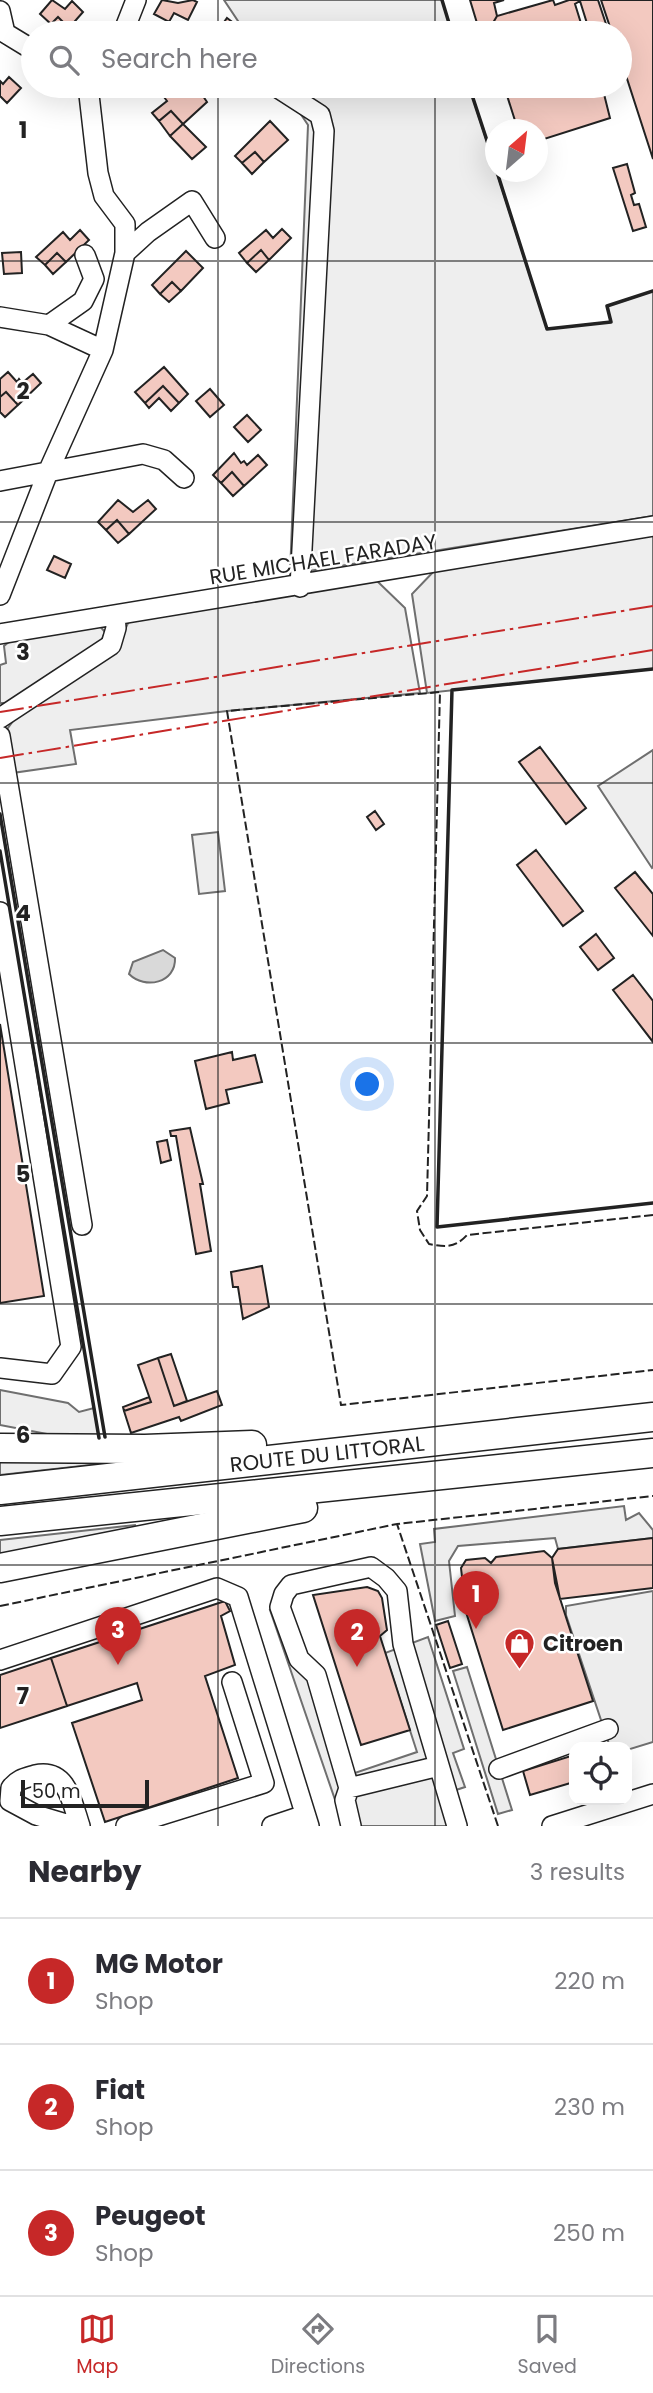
<!DOCTYPE html>
<html lang="en">
<head>
<meta charset="utf-8">
<style>
	:root { --surface:#fff; --page:#f7f7f7; --text:#2b2b33; --muted:#7c7c81; --line:#e1e1e2; --accent:#c62828 }
	body { margin:0; font-family:Poppins,sans-serif; background:var(--page); color:var(--text) }
	.controls { position:absolute; right:21px; bottom:21px; display:grid; overflow:hidden; border-radius:14px; box-shadow:0 7px 28px #0002 }
	.controls button { width:63px; height:63px; display:grid; place-items:center; padding:0; border:0; border-bottom:2px solid var(--line); background:var(--surface); color:var(--text); font:35px sans-serif }
	.compass { position:absolute; left:485px; top:119px; width:63px; height:63px; border-radius:50%; background:var(--surface); box-shadow:0 7px 28px #0002; rotate:28deg }
	.scale { position:absolute; left:21px; bottom:18px; width:128px; box-sizing:border-box; padding-left:7px; border:4px solid #222; border-top:0; font-size:19px; line-height:24px; white-space:nowrap; color:#222; -webkit-text-stroke:5px #fff; paint-order:stroke }
	.you { position:absolute; left:368px; top:1085px; width:24px; height:24px; margin:-18px; border:5px solid #fff; border-radius:50%; background:#1a73e8; box-shadow:0 0 0 10px #1a73e833 }
	.badge { display:grid; place-items:center; width:46px; height:46px; border-radius:50%; background:var(--accent); color:#fff; font-size:23px; font-weight:700 }
	.pin { position:absolute; translate:-50% -58px; filter:drop-shadow(0 2px 4px #0008) }
	.pin::after { content:''; position:absolute; top:37px; width:24px; height:21px; background:inherit; clip-path:polygon(0 0,100% 0,50% 100%) }
	.list { margin:0; padding:0; list-style:none }
	h2 { display:flex; justify-content:space-between; align-items:center; height:91px; margin:0; padding:0 28px; font-size:30px }
	h2 small { font-size:23px; font-weight:400; color:var(--muted) }
	.list li { display:grid; grid-template-columns:46px 1fr auto; gap:21px; align-items:center; box-sizing:border-box; height:126px; padding:0 28px; border-top:2px solid var(--line) }
	.list b { display:block; font-size:26px; white-space:nowrap }
	.list p { margin:0; font-size:23px; white-space:nowrap; color:var(--muted) }
	.list em { font-size:23px; font-style:normal; color:var(--muted) }
	.icon { flex:none; width:38px; height:38px; fill:none; stroke:currentColor; stroke-width:2; stroke-linecap:round; stroke-linejoin:round }
	.map { position:relative; flex:none; width:653px; height:1826px; overflow:hidden }
	.search { position:absolute; background:var(--surface); box-shadow:0 7px 28px #0002; left:21px; right:21px; top:21px; height:77px; display:flex; align-items:center; gap:18px; box-sizing:border-box; padding:0 24px; border-radius:38px; color:var(--muted); font-size:26px }
	.sheet { height:469px; background:var(--surface) }
	nav { display:flex; justify-content:space-around; align-items:center; box-sizing:border-box; height:98px; border-top:2px solid var(--line); background:var(--surface); font-size:19px; color:var(--muted) }
	nav a { display:grid; justify-items:center; gap:4px }
	nav .on { color:var(--accent) }
	.map>svg:first-child { display:block }
	.green { fill:#eee; stroke:#6f6f6f; stroke-width:2 }
	.parking { fill:#ededed; stroke:#6f6f6f; stroke-width:2 }
	.water { fill:#d9d9d9; stroke:#6f6f6f; stroke-width:2 }
	.building { fill:#f3c9c0; stroke:#222; stroke-width:2 }
	.lines { fill:none; stroke-linecap:round; stroke-linejoin:round }
	.minor-casing { stroke:#222; stroke-width:22 }
	.highway-casing { stroke:#222; stroke-width:31 }
	.minor { stroke:#fff; stroke-width:19 }
	.highway { stroke:#fff; stroke-width:28 }
	.fence { stroke:#222; stroke-width:2; stroke-dasharray:9 3.5; stroke-linecap:butt }
	.wall { stroke:#222; stroke-width:3.5 }
	.power { stroke:#c62828; stroke-width:2; stroke-dasharray:24 5 3.5 5; stroke-linecap:butt }
	.grid { fill:none; stroke:#222; stroke-width:2; stroke-opacity:0.55 }
	.labels { text-anchor:middle; dominant-baseline:central; stroke-width:5; stroke-linejoin:round; paint-order:stroke }
	.street-label { font-size:21px; fill:#222; stroke:#fff }
	.poi-label { font-size:21px; font-weight:bold; fill:#222; stroke:#fff; text-anchor:start }
	.grid-label { font-size:23px; text-anchor:middle; font-weight:bold; fill:#222; stroke:#fff; stroke-width:5; stroke-linejoin:round; paint-order:stroke }
</style>
</head>
<body>
<div class="map">
<svg width="653" height="1826" viewBox="0 0 653 1826">
	<rect width="100%" height="100%" fill="#fff"/>
	<path class="green" d="M224 0H442L452 33H246Z
		M282 86H469L547 329 611 322 607 306 653 291V516L290 574 308 125Z
		M653 533V669L427 693 412 594 437 568Z
		M376 580 405 608 420 693 227 711 70 730 76 764 12 773 5 732 19 713 115 651 129 621Z
		M98 624 105 632 99 646 52 672 10 703H0V665L6 663 4 646 16 636Z
		M653 750V867L652 868 598 786Z
		M218 832 225 891 199 894 192 835Z
		M0 1390 68 1403 79 1412 94 1408 99 1438 47 1434 0 1425Z
		M108 1458 109 1463 0 1475V1460Z
		M135 1525 137 1532 0 1561V1540Z"/>
	<path class="parking" d="M624 1506 626 1520 639 1513 653 1530V1538L558 1549 555 1538 458 1546 449 1561 455 1616 435 1621 420 1544 435 1542 434 1529Z
		M653 1591V1742L627 1750V1747H610L566 1615V1606Z
		M280 1607 316 1675 346 1776 417 1752 385 1653 428 1637 464 1749 453 1753 465 1787 447 1793 448 1826H344L270 1610Z
		M467 1667 512 1810 498 1814 453 1671Z"/>
	<path class="water" d="M163 950 175 958C176 983 145 990 129 974L133 962Z"/>
	<path class="building" d="M52 0 65 9 72 1 83 12 69 28 58 17 51 24 40 14Z
		M162 0 178 3 193 0 197 2 188 20 174 13 169 22 154 14Z
		M470 0H504L494 3 497 16 487 33H480Z
		M553 0 555 5 569 0H598L609 33H590L580 1 575 4 584 33H487L497 16Z
		M601 0H653V159L620 57V33H612Z
		M58 17 69 28 64 33 51 24Z
		M227 18 243 30 241 33 217 32Z
		M9 77 21 88 7 103 0 96V81L3 84Z
		M177 86H190L196 93 199 90 207 102 183 124 171 111 159 121 152 113 167 101 164 97Z
		M504 86H602L610 118 538 141V130H518Z
		M171 111 183 124 170 136 159 121Z
		M270 121 288 140 264 162 255 152 242 163 235 156Z
		M183 124 206 147 192 159 170 136Z
		M255 152 264 162 252 174 242 163Z
		M627 164 635 193 631 195 634 205 639 204 646 227 633 231 613 168Z
		M282 229 291 238 269 260 261 250 247 263 239 253 266 230 273 238Z
		M80 230 89 240 66 262 57 253 45 265 36 257 63 232 70 240Z
		M261 250 269 260 256 272 247 263Z
		M186 251 203 268 181 291 172 282 160 294 152 285Z
		M21 252 22 273 4 274 2 253Z
		M57 253 66 262 53 274 45 265Z
		M172 282 181 291 169 302 160 294Z
		M164 367 188 394 179 403 163 386 145 403 135 392Z
		M8 372 17 382 19 379 22 383 33 374 41 383 18 405 6 392 0 397V379Z
		M163 386 179 403 171 411 159 398 149 408 145 403Z
		M210 389 224 405 210 417 196 401Z
		M6 392 18 405 5 417 0 412V397Z
		M247 415 261 430 248 442 234 427Z
		M234 453 241 463 244 461 247 465 258 455 267 465 244 486 232 472 221 483 213 475Z
		M232 472 244 486 233 496 221 483Z
		M118 500 133 512 148 500 156 509 129 534 117 520 106 530 98 522Z
		M117 520 129 534 118 543 106 530Z
		M54 556 71 564 65 578 47 570Z
		M540 747 586 808 566 824 519 762Z
		M375 811 384 824 376 830 367 817Z
		M536 850 583 911 563 926 517 865Z
		M635 872 653 894V936L615 888Z
		M596 934 614 958 598 970 580 947Z
		M633 975 653 1001V1042L613 990Z
		M0 1024 44 1296 0 1303Z
		M232 1052 233 1060 255 1055 262 1082 226 1090 229 1103 206 1109 195 1061Z
		M190 1128 203 1184H200L211 1251 196 1254 176 1136H171L170 1131Z
		M167 1140 171 1160 161 1163 157 1142Z
		M262 1266 269 1307 243 1319 238 1287H233L231 1272Z
		M171 1354 187 1401 174 1406 158 1358Z
		M158 1358 174 1406 217 1391 222 1405 181 1421 179 1417 131 1433 124 1411 151 1402 138 1365Z
		M149 1397 151 1402 124 1411 123 1407Z
		M653 1538V1588L560 1599 552 1558 558 1549Z
		M544 1551 552 1558 555 1583 593 1701 503 1730 466 1612 461 1568 466 1560 485 1558 491 1563 496 1557Z
		M367 1587 378 1591 382 1598 387 1630 380 1636 410 1730 361 1745 313 1595Z
		M225 1601 230 1611 221 1616 235 1665 205 1676 238 1778 105 1822 72 1723 142 1700 137 1683 67 1706 51 1658Z
		M448 1621 462 1664 450 1668 436 1625Z
		M51 1658 67 1706 0 1728V1675Z
		M574 1755V1782L530 1795 523 1771Z"/>
	<g class="lines">
		<defs>
			<path id="minor" d="M0 11 5 33 33 50
				M123 33 136 0
				M275 86 320 115 324 131 300 587
				M125 253 148 232 192 201 215 238
				M0 317 49 325 103 350
				M49 325 83 301 94 279 85 255
				M0 481 143 454 164 460 184 478
				M0 595 48 472 103 350 125 253V224L104 196 98 173 88 86
				M0 634 653 526
				M0 718 111 645 116 628 115 616
				M0 736 82 1225
				M0 912 71 1347 52 1374 0 1368
				M0 1660 217 1588 238 1597 309 1826
				M499 1769 608 1729
				M349 1788 439 1766
				M73 1826 36 1815 10 1801 11 1788C18 1779 25 1778 35 1775 67 1768 72 1802 80 1826
				M126 1826 264 1783 232 1682
				M272 1826 305 1815
				M351 1826 345 1800 349 1788 316 1675 299 1659 280 1607 284 1594 291 1585 371 1567 386 1578 397 1591 403 1644 457 1826
				M552 1826 653 1794"/>
			<g id="highway">
				<path d="M0 1448 145 1449 252 1445"/>
				<path id="s1" d="M0 1490 653 1417"/>
				<path d="M0 1521 653 1453"/>
				<path d="M0 1568 303 1508"/>
			</g>
		</defs>
		<use href="#minor" class="minor-casing"/>
		<use href="#highway" class="highway-casing"/>
		<use href="#minor" class="minor"/>
		<use href="#highway" class="highway"/>
		<path class="fence" d="M653 1215 467 1235C455 1248 446 1247 429 1244L420 1230 417 1211 427 1196 440 692 227 711 341 1405 653 1370
			M0 1606 397 1524
			M498 1826 397 1524 653 1496"/>
		<path class="wall" d="M442 0 452 33
			M469 86 496 168
			M497 172 547 329 611 322 607 306 653 291
			M653 669 452 690 437 1227 653 1203
			M0 814 105 1437
			M0 851 99 1438"/>
		<path class="power" d="M0 712 653 606
			M0 758 653 650"/>
	</g>
	<path class="grid" d="M218 0V33M435 0V33M218 86V1826M435 86V1826M0 261H653M0 522H653M0 783H653M0 1043H653M0 1304H653M0 1565H653"/>
	<defs>
		<symbol id="shop-pin" viewBox="-11 -11 22 30"><path d="M0 17L-7.5 6A9.5 9.5 0 1 1 7.5 6Z" fill="#c62828" stroke="#fff"/><path d="M-5-2.5h2.3a2.7 3.5 0 0 1 5.4 0H5L5.5 6h-11ZM-1.5-2.5h3a1.5 2.3 0 0 0-3 0Z" fill="#fff"/></symbol>
	</defs>
	<g fill-rule="evenodd">
		<use href="#shop-pin" x="502" y="1626" width="35" height="47"/>
	</g>
	<g class="labels">
		<g class="street-label">
			<text transform="translate(323 559) rotate(-9)">RUE MICHAEL FARADAY</text>
			<text stroke="none"><textPath href="#s1" startOffset="329">ROUTE DU LITTORAL</textPath></text>
		</g>
		<g class="poi-label">
			<text x="543" y="1643">Citroen</text>
		</g>
	</g>
	<g class="grid-label">
		<text x="23" y="138">1</text>
		<text x="23" y="399">2</text>
		<text x="23" y="660">3</text>
		<text x="23" y="921">4</text>
		<text x="23" y="1182">5</text>
		<text x="23" y="1443">6</text>
		<text x="23" y="1704">7</text>
	</g>
</svg>
<div class="controls">
<button><svg class="icon" aria-label="locate" viewBox="0 0 24 24"><circle cx="12" cy="12" r="6"/><path d="M12 2v4M12 18v4M2 12h4M18 12h4"/></svg></button>
</div>
<svg class="compass" viewBox="-18 -18 36 36"><path d="M0-13l5 13h-10z" fill="#e53935"/><path d="M0 13l5-13h-10z" fill="#7c7c81"/></svg>
<div class="scale">50 m</div>
<div class="you"></div>
<div class="pin badge" style="left:476px;top:1629px">1</div>
<div class="pin badge" style="left:357px;top:1667px">2</div>
<div class="pin badge" style="left:118px;top:1665px">3</div>
<div class="search"><svg class="icon" aria-label="search" viewBox="0 0 24 24"><circle cx="10" cy="10" r="6"/><path d="M15 15l6 6"/></svg>Search here</div>
</div>
<section class="sheet">
<h2>Nearby<small>3 results</small></h2>
<ul class="list">
<li><span class="badge">1</span><div><b>MG Motor</b><p>Shop</p></div><em>220 m</em></li>
<li><span class="badge">2</span><div><b>Fiat</b><p>Shop</p></div><em>230 m</em></li>
<li><span class="badge">3</span><div><b>Peugeot</b><p>Shop</p></div><em>250 m</em></li>
</ul>
</section>
<nav>
<a class="on"><svg class="icon" aria-label="map" viewBox="0 0 24 24"><path d="M3 6l6-2 6 2 6-2v14l-6 2-6-2-6 2zM9 4v14M15 6v14"/></svg>Map</a>
<a><svg class="icon" aria-label="directions" viewBox="0 0 24 24"><path d="M12 3l9 9-9 9-9-9zM9 14v-3h6M13 9l2 2-2 2"/></svg>Directions</a>
<a><svg class="icon" aria-label="saved" viewBox="0 0 24 24"><path d="M7 4h10v16l-5-4-5 4z"/></svg>Saved</a>
</nav>
</body>
</html>
